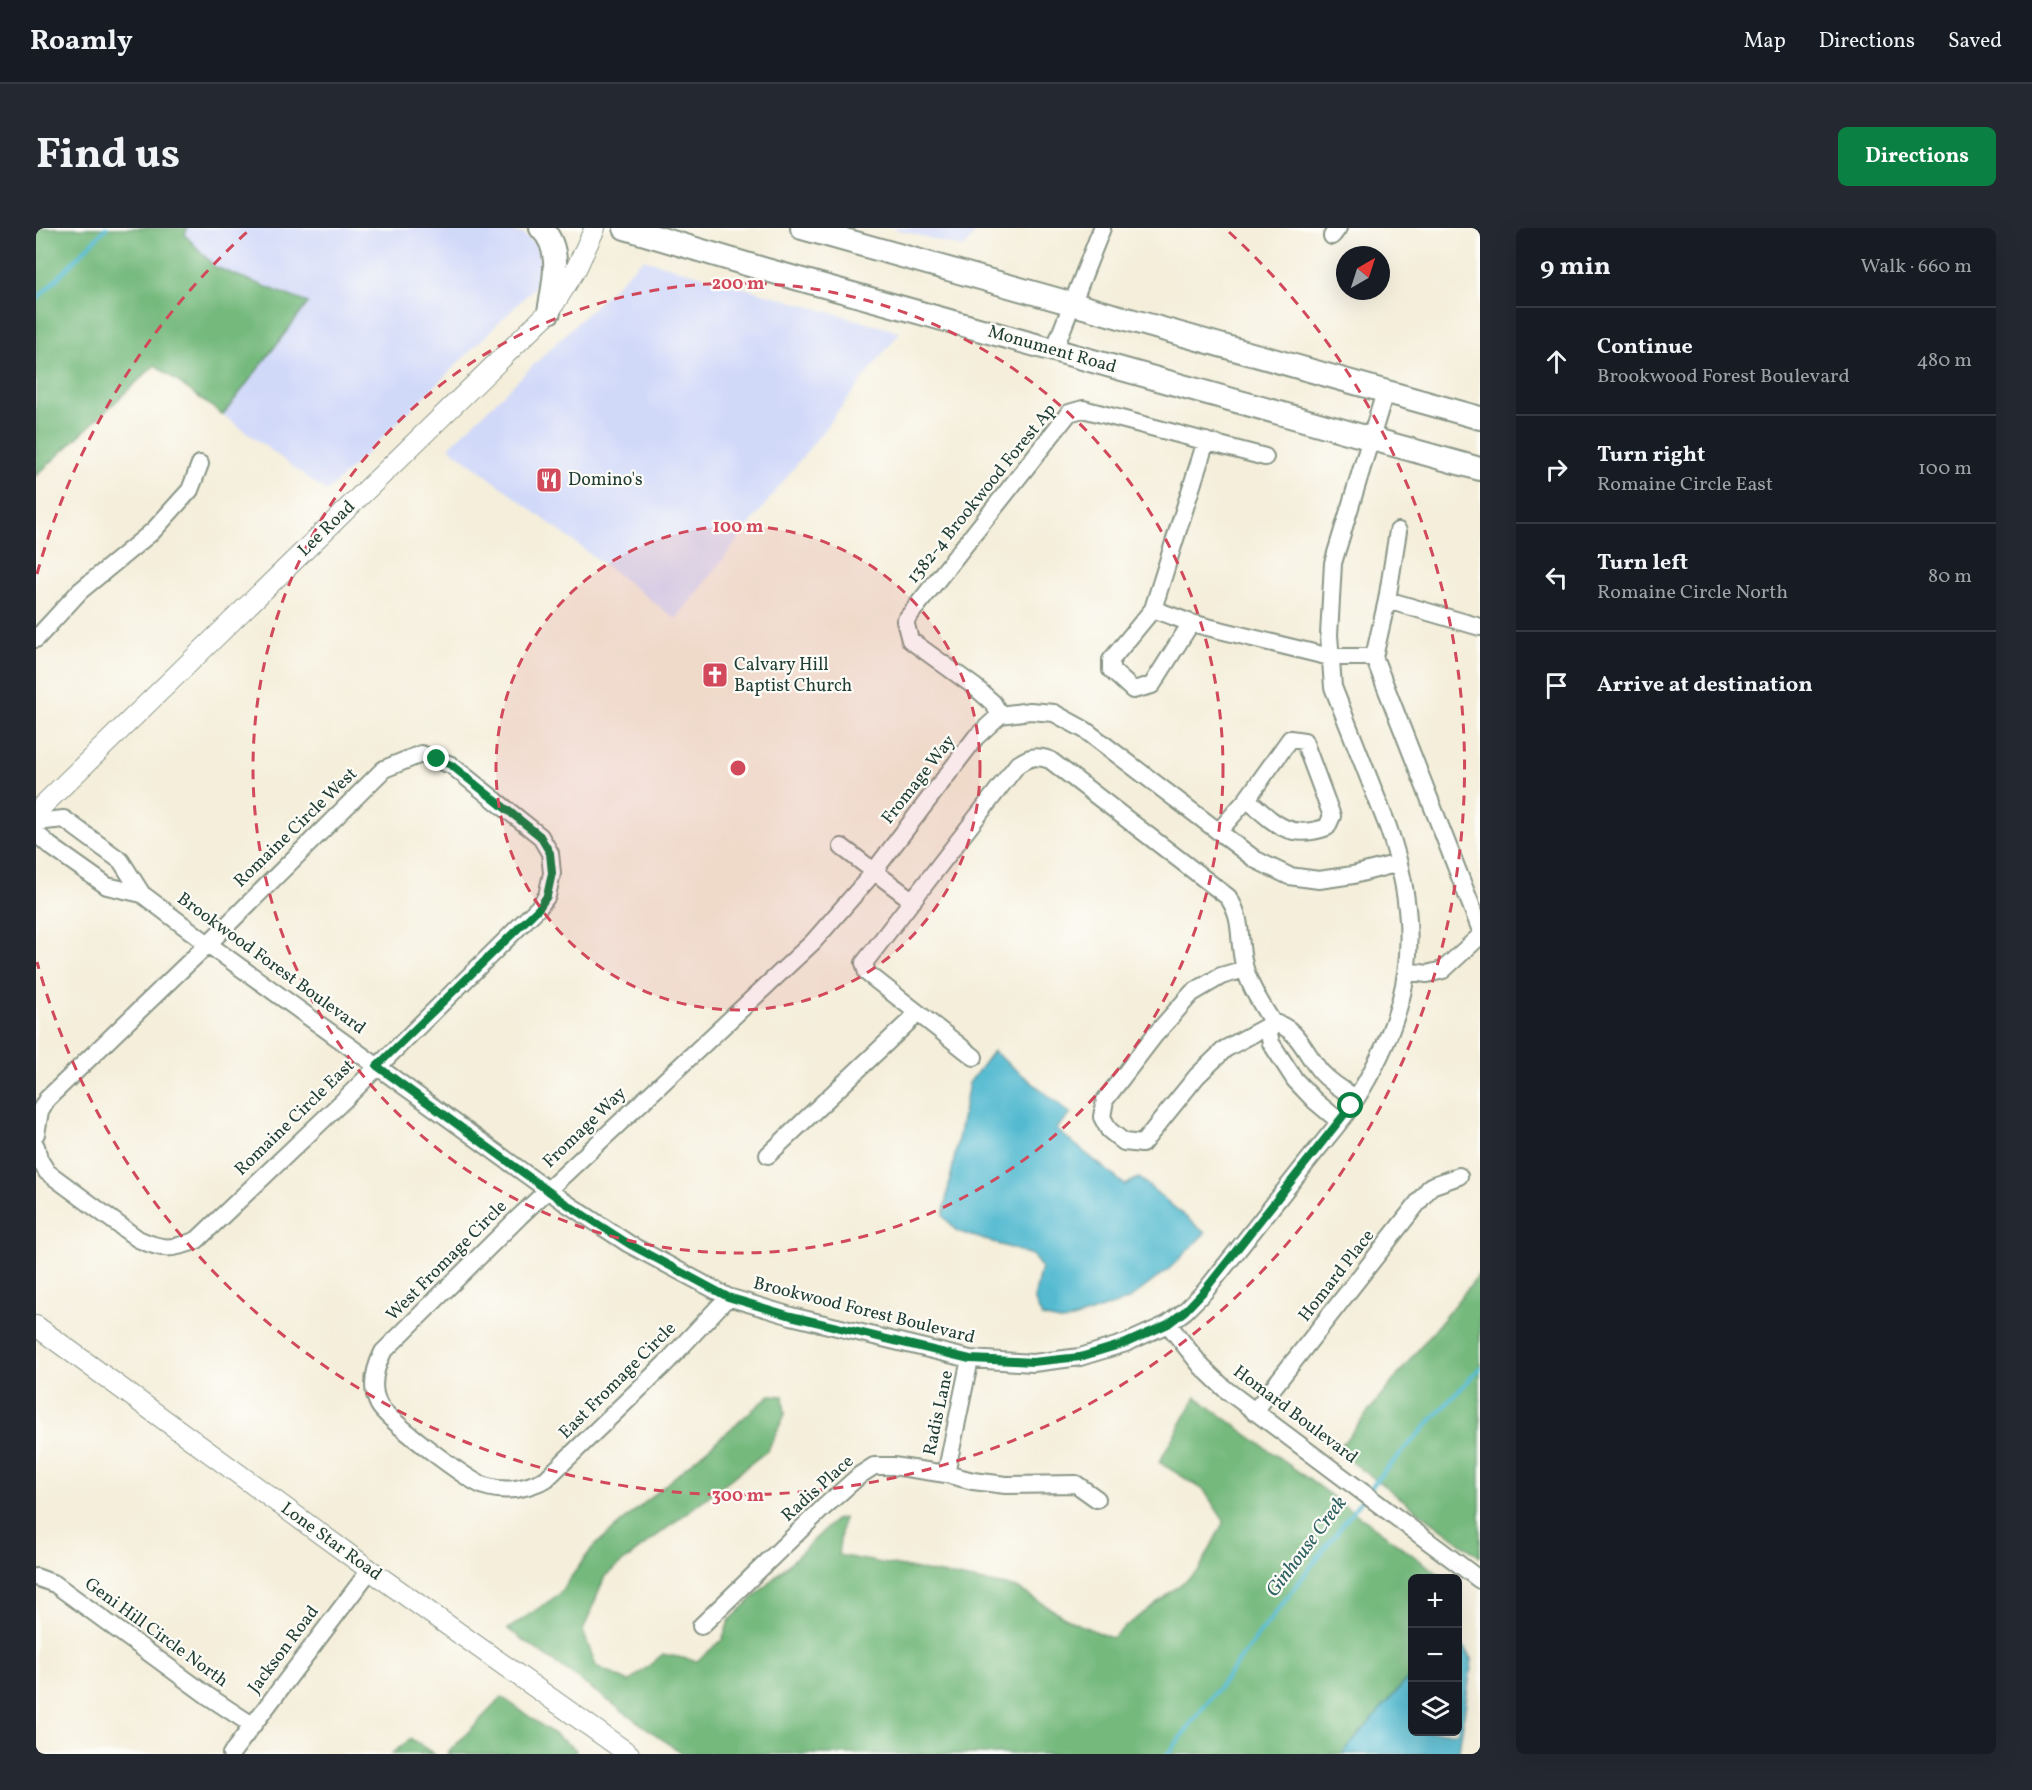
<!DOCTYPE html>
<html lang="en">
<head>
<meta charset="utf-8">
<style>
	:root { --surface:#171b24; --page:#242831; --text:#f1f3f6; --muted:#9ea1a6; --line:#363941; --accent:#0b8043 }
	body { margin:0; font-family:Vollkorn,serif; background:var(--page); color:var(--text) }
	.controls { position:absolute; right:18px; bottom:18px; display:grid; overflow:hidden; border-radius:9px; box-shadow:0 6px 24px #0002 }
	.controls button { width:54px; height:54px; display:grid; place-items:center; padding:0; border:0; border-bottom:2px solid var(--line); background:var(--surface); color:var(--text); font:30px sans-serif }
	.compass { position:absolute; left:1300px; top:18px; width:54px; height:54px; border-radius:50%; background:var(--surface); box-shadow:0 6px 24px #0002; rotate:39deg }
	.stop { position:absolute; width:18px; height:18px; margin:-14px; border:4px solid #0b8043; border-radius:50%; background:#fff }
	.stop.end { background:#0b8043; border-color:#fff; box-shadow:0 2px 6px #0008 }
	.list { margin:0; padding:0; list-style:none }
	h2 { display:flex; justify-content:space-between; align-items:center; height:78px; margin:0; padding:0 24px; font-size:26px }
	h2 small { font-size:20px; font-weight:400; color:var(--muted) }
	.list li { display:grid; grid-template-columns:39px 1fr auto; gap:18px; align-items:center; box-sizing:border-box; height:108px; padding:0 24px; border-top:2px solid var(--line) }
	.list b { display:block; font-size:22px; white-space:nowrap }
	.list p { margin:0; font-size:20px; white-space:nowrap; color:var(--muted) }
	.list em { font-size:20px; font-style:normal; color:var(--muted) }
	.icon { flex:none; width:33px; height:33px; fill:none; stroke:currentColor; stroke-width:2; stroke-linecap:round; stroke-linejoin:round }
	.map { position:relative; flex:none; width:1444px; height:1526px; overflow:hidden; border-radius:9px }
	header { display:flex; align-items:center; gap:36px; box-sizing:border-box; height:84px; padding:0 30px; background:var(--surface); border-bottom:2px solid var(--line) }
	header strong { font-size:28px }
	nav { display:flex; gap:33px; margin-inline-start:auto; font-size:21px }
	.intro { display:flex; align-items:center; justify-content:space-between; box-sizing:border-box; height:144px; padding:0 36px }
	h1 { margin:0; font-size:42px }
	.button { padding:15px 27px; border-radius:9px; background:var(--accent); color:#fff; font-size:21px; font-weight:700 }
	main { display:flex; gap:36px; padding:0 36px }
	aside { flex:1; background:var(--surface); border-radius:9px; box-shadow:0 6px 24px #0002 }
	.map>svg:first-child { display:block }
	.built { fill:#d1d9f9 }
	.forest { fill:#75b97d; stroke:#4a7b58; stroke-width:1.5 }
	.water { fill:#53bad0; stroke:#397c82; stroke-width:1.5 }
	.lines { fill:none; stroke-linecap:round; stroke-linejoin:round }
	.stream { stroke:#53bad0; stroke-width:4.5 }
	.minor-casing { stroke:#8a9687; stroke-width:20 }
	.tertiary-casing { stroke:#8a9687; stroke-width:22 }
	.secondary-casing { stroke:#8a9687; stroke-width:26 }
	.minor { stroke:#fff; stroke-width:16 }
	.tertiary { stroke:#fff; stroke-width:20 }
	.secondary { stroke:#fff; stroke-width:22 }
	.route { stroke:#0b8043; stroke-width:8 }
	.ring { fill:none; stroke:#d1495b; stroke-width:3; stroke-dasharray:10 8 }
	.labels { text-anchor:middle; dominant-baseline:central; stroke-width:4.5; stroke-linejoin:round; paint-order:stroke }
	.street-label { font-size:18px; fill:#1f3d34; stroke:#fdfcf7 }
	.poi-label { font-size:18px; fill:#1f3d34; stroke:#fdfcf7; text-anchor:start }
	.water-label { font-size:20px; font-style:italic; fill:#2f6263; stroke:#fdfcf7 }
	.centre { fill:#d1495b; stroke:#fdfcf7; stroke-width:3 }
	.ring-label { font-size:18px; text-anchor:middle; font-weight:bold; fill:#d1495b; stroke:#fdfcf7; stroke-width:4.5; stroke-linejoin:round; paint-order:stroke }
</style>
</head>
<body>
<header>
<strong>Roamly</strong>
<nav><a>Map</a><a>Directions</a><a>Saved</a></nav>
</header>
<div class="intro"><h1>Find us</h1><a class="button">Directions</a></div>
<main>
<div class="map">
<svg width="1444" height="1526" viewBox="0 0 1444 1526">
	<rect width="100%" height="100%" fill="#fdfcf7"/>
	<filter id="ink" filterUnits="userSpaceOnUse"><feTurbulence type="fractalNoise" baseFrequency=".0167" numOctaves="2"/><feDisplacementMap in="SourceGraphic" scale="12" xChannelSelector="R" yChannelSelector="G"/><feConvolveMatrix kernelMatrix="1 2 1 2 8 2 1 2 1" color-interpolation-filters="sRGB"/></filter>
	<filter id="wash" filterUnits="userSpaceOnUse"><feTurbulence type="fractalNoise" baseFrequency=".008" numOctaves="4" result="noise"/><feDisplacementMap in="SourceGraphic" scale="24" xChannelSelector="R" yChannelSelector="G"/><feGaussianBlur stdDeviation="1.35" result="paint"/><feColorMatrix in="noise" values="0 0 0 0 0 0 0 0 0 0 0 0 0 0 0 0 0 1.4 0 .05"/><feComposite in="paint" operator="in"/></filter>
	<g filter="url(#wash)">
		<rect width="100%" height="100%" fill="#f4eeda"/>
		<path class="built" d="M151 0H463L487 6 501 18 506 42 497 61 291 264 187 187 272 75 179 39 149 7Z
			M856 0H943L928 20Z
			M607 31 864 104 640 391 413 219Z"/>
		<path class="forest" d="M0 0H151L149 7 179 39 272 75 187 187 119 137 0 248Z
			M1444 1045V1329L1312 1231 1304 1219Z
			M734 1167 747 1168 749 1186 732 1222 569 1348 547 1403 560 1438 593 1454 627 1426 661 1433 686 1412 693 1393 799 1292 807 1290 802 1327 981 1360 1035 1393 1075 1410 1163 1342 1188 1293 1168 1262 1123 1234 1160 1169 1408 1350H1376V1446L1306 1526H647L472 1401 522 1367 557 1319Z
			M466 1469 540 1522 537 1526H411Z
			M375 1511 398 1526H355Z"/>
		<path class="water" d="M957 823 1035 886 1020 901 1089 957 1103 950 1169 1005 1133 1041 1092 1072 1028 1094 1006 1089 998 1071 1005 1039 996 1027 921 1003 907 988 933 855Z
			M1422 1411 1436 1432 1423 1522 1421 1526H1306L1376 1446V1504H1422Z"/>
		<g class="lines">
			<path class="stream" d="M0 72 70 0
				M1132 1526 1343 1249 1444 1140"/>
		</g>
	</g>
	<g filter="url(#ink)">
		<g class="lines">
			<defs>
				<path id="minor" d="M1296 8 1302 0
					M1018 122 1066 0
					M1362 303 1351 372 1338 429 1444 700
					M1351 372 1444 399
					M1117 381 1155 395 1294 429H1338
					M1155 395 1116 457 1097 462 1075 442V432L1117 381 1170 213
					M0 411 44 363 117 303 154 262 164 236
					M964 487 957 475 939 459 874 412 869 393 1033 185 1047 181 1229 229
					M0 594 28 591 85 633 106 666 172 716 527 973 593 1016 692 1069 755 1088 934 1131 997 1135 1044 1129 1090 1115 1132 1096 1149 1083 1169 1063C1202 1022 1235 980 1268 938 1283 918 1302 898 1316 877 1376 784 1389 705 1352 599L1297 459 1293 407 1297 335 1349 164
					M1183 603 1211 571 1254 511 1268 513 1296 588 1291 599C1253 613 1238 595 1211 571
					M0 605 13 617 71 658 106 666
					M806 619 877 673
					M1209 741 1185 748 1156 765 1118 808 1069 872 1066 889 1073 902 1088 914 1106 916 1161 848 1189 821 1237 795C1261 798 1270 827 1285 844 1294 854 1308 863 1320 870
					M1371 743 1391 746 1407 742 1444 708
					M938 829 831 745 828 735 981 537C993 529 999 527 1014 532L1192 669C1207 691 1202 707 1207 732 1211 755 1224 774 1237 795L1233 806 1235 815 1259 852 1279 873 1303 893
					M0 906 4 883 11 871 172 716 348 541 385 526 415 537 504 608 514 625 516 645 511 668 503 679 309 871 161 1012C136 1022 126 1022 102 1011L11 944 3 931 0 918
					M732 927 882 785
					M692 1069 630 1135 510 1251C489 1261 471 1265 448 1258 432 1253 350 1191 343 1177 334 1160 339 1140 347 1124L484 988 777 714 832 651 940 509 964 487 994 483 1018 485 1049 502 1220 632 1253 648 1283 652 1317 647 1363 635
					M1132 1096 1166 1139 1189 1161 1444 1352
					M1218 1184 1395 958 1423 948
					M910 1246 934 1131
					M0 1349 19 1356 172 1468 216 1497
					M665 1398 788 1279 824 1247 838 1238H857L910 1246 937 1253 970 1257 1040 1256 1061 1271
					M195 1526 334 1342"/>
				<path id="tertiary" d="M0 584 513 84 540 41 559 0
					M0 1098 334 1342 593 1526"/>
				<path id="secondary" d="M505 0C528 22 517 57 513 84
					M589 0 727 41 1444 241
					M766 0 1444 190"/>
			</defs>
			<use href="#minor" class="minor-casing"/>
			<use href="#tertiary" class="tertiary-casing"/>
			<use href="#secondary" class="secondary-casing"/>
			<use href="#minor" class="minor"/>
			<use href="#tertiary" class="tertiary"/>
			<use href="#secondary" class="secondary"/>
		</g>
	</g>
	<g class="lines" filter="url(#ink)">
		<path class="route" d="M401 531 415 537 504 608 514 625 516 645 511 668 503 680 341 838 526 973 593 1016 692 1069 755 1088 934 1131 997 1134 1044 1129 1090 1115 1132 1096 1149 1083 1168 1063 1315 878"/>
	</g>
	<circle cx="702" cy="540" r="242" fill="#d1495b" fill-opacity=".12"/>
	<g class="ring">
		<circle cx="702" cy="540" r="242"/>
		<circle cx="702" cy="540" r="485"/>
		<path d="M1 346A727 727 0 0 1 211 4M1193 4A727 727 0 1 1 1 734"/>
	</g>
	<defs>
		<symbol id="restaurant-square" viewBox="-11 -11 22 22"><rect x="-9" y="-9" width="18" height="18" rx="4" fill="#d1495b" stroke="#fdfcf7"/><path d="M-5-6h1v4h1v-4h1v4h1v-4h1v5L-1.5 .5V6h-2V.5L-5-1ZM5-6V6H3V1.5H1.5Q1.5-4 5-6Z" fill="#fff"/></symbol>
		<symbol id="church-square" viewBox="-11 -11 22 22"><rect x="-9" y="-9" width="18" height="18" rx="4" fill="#d1495b" stroke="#fdfcf7"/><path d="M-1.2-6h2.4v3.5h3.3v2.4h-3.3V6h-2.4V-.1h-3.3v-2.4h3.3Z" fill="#fff"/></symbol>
	</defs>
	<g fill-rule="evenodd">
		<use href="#restaurant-square" x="498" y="237" width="30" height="30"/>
		<use href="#church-square" x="664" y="432" width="30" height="30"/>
	</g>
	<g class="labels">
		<g class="street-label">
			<text transform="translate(1016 122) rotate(16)">Monument Road</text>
			<text transform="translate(946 266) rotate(-51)">1382-4 Brookwood Forest Ap</text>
			<text transform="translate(291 301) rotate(-44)">Lee Road</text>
			<text transform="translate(883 552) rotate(-52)">Fromage Way</text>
			<text transform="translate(260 600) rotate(-44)">Romaine Circle West</text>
			<text transform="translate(235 736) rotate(36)">Brookwood Forest Boulevard</text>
			<text transform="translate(259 890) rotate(-44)">Romaine Circle East</text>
			<text transform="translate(549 900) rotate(-44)">Fromage Way</text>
			<text transform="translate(411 1033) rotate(-45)">West Fromage Circle</text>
			<text transform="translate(1301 1048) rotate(-52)">Homard Place</text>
			<text transform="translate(828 1083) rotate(14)">Brookwood Forest Boulevard</text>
			<text transform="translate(582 1153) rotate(-45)">East Fromage Circle</text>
			<text transform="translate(903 1185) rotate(-78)">Radis Lane</text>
			<text transform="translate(1259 1187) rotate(37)">Homard Boulevard</text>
			<text transform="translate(782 1261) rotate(-42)">Radis Place</text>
			<text transform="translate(295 1314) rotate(36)">Lone Star Road</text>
			<text transform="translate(120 1405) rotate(36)">Geni Hill Circle North</text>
			<text transform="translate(248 1422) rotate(-53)">Jackson Road</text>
		</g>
		<g class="poi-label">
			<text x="532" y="252">Domino's</text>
			<text x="698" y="437">Calvary Hill<tspan x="698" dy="21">Baptist Church</tspan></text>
		</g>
		<g class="water-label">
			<text transform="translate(1271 1319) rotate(-53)">Ginhouse Creek</text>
		</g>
	</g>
	<circle cx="702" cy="540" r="9" class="centre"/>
	<g class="ring-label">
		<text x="702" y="61">200 m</text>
		<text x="702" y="304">100 m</text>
		<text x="702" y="1273">300 m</text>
	</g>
</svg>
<div class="controls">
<button>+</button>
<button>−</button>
<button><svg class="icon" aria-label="layers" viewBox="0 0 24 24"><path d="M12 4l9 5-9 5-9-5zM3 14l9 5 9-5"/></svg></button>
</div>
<svg class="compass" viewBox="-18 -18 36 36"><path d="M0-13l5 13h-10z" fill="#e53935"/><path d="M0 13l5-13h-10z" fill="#9ea1a6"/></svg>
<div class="stop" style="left:1315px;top:878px"></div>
<div class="stop end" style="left:401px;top:531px"></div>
</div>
<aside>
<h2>9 min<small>Walk · 660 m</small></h2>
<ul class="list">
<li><svg class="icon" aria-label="ahead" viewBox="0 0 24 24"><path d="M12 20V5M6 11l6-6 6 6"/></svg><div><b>Continue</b><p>Brookwood Forest Boulevard</p></div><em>480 m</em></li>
<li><svg class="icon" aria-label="right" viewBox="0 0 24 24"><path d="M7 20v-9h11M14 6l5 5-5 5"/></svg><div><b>Turn right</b><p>Romaine Circle East</p></div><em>100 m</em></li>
<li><svg class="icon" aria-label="left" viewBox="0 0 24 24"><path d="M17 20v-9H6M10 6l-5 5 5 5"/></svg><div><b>Turn left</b><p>Romaine Circle North</p></div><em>80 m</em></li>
<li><svg class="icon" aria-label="arrive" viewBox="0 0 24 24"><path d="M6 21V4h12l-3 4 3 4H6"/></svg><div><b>Arrive at destination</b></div></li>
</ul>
</aside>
</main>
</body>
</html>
